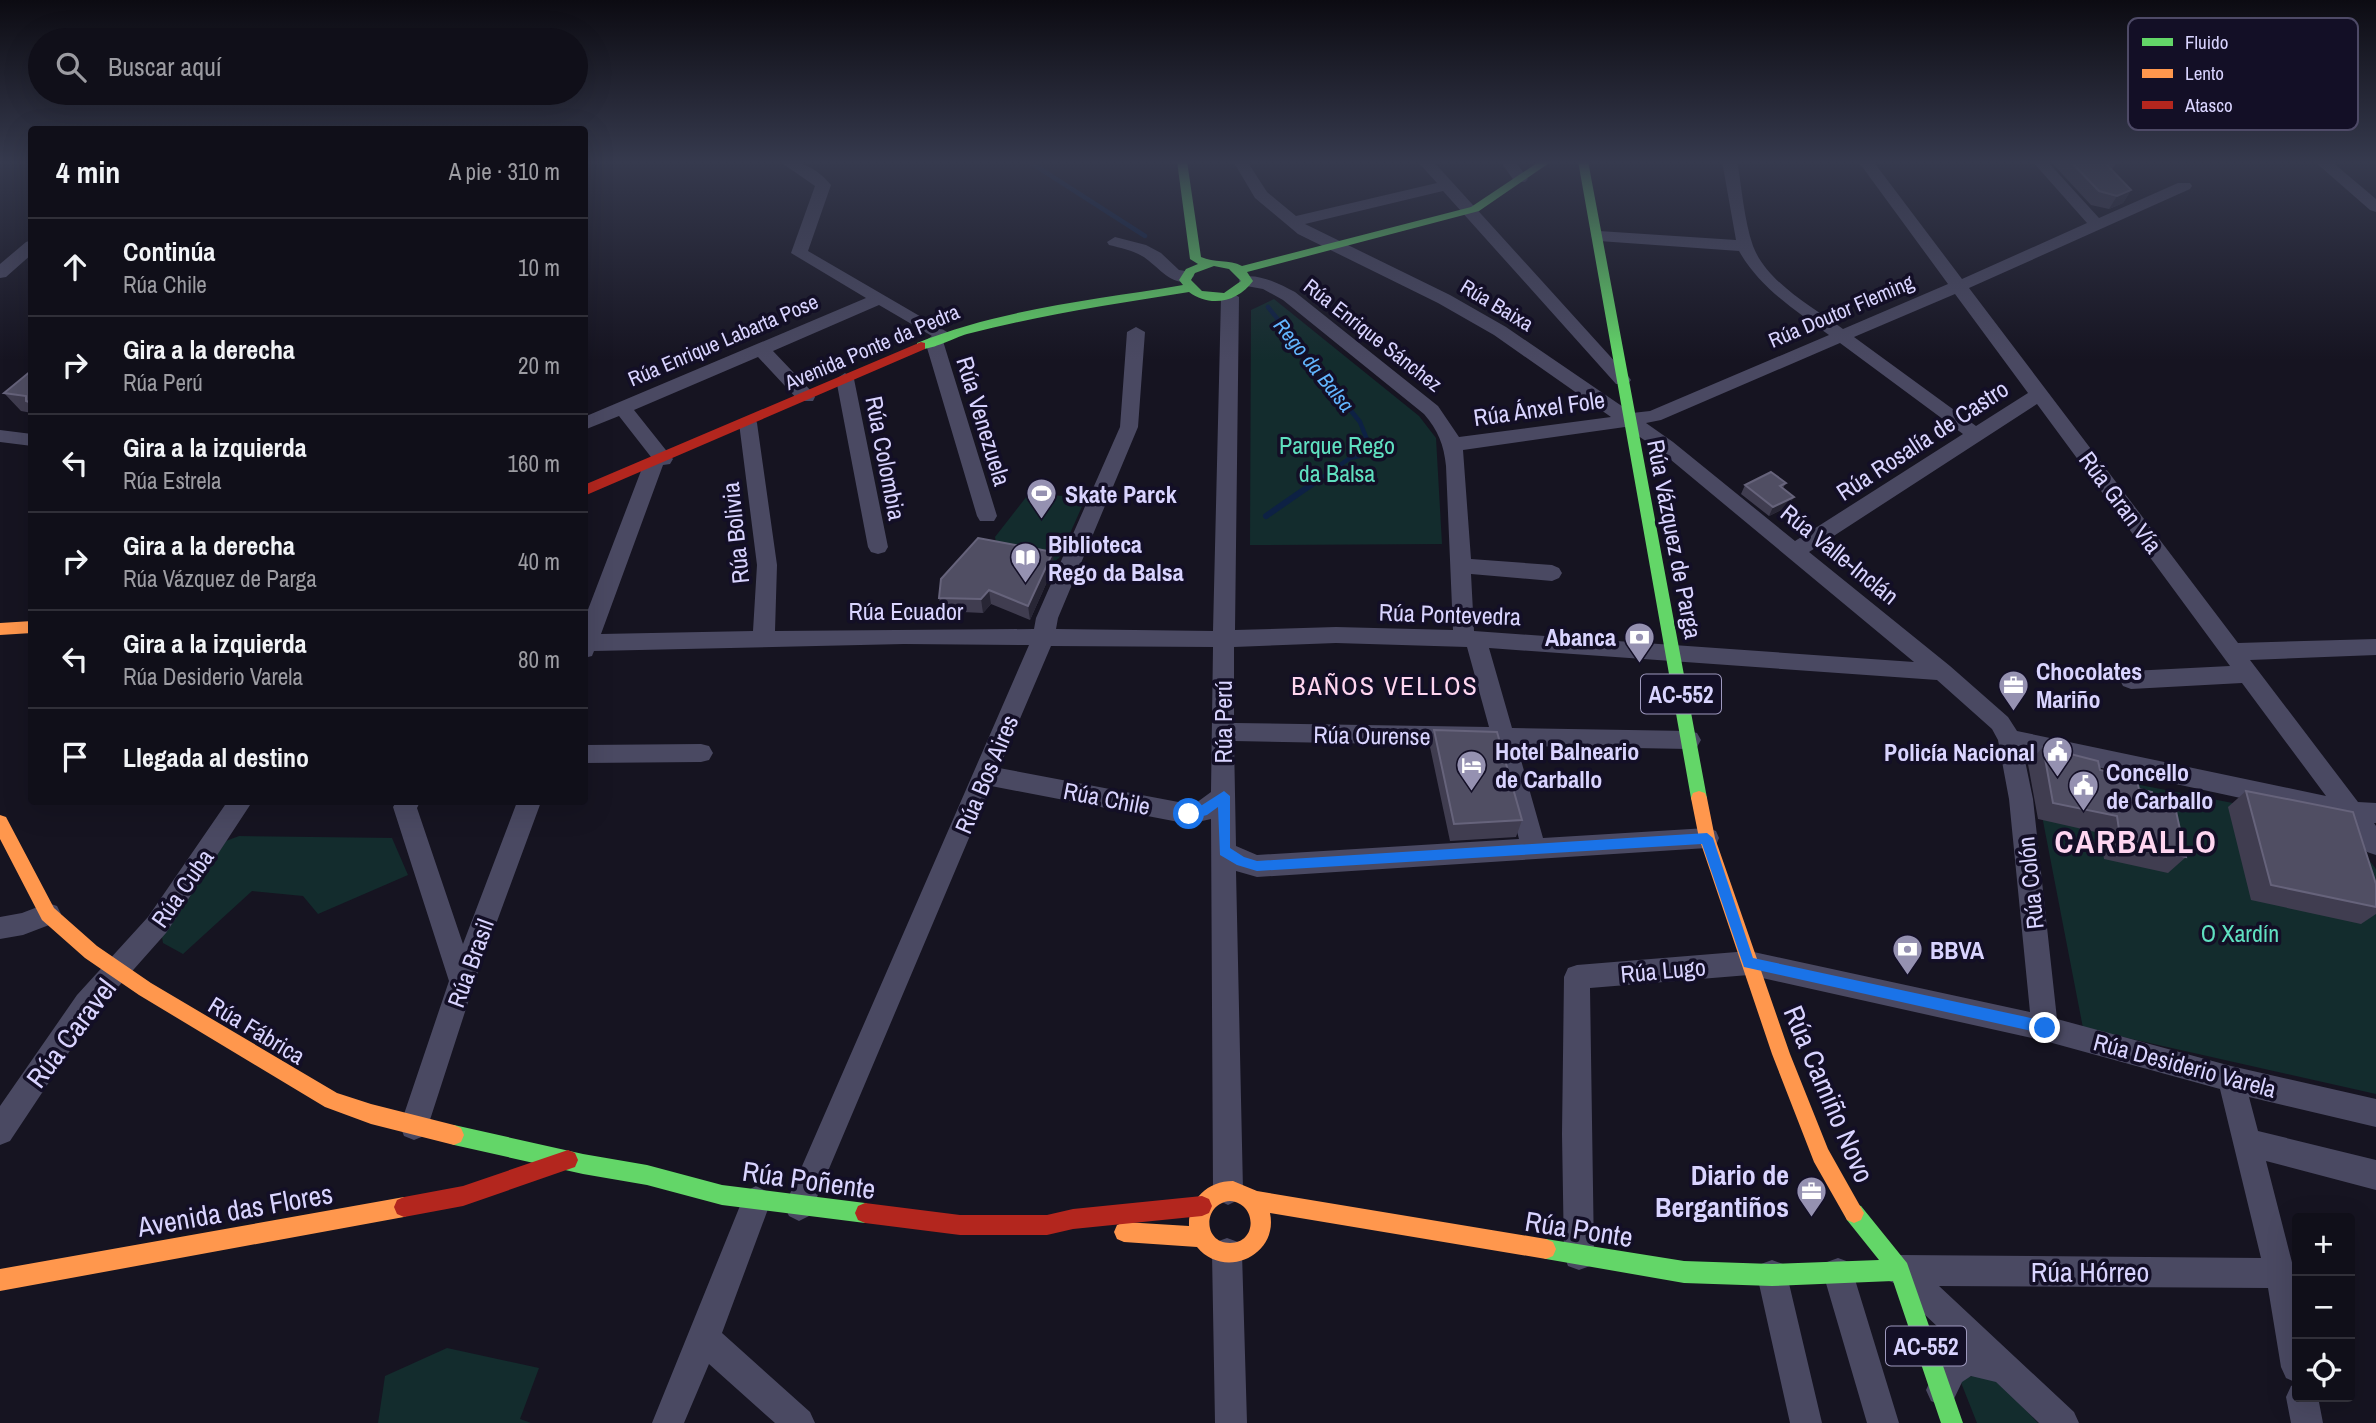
<!DOCTYPE html>
<html lang="es">
<head>
<meta charset="utf-8">
<style>
	:root { --surface:#100f19; --page:#1e1d26; --text:#f1f3f6; --muted:#9c9ca2; --line:#302f38 }
	body { margin:0; font-family:"Archivo Narrow",sans-serif; background:var(--page); color:var(--text) }
	.controls { position:absolute; right:21px; bottom:21px; display:grid; overflow:hidden; border-radius:7px; box-shadow:0 7px 28px #0002 }
	.controls button { width:63px; height:63px; display:grid; place-items:center; padding:0; border:0; border-bottom:2px solid var(--line); background:var(--surface); color:var(--text); font:35px sans-serif }
	.stop { position:absolute; width:21px; height:21px; margin:-16px; border:5px solid #1a73e8; border-radius:50%; background:#fff }
	.stop.end { background:#1a73e8; border-color:#fff; box-shadow:0 2px 7px #0008 }
	.list { margin:0; padding:0; list-style:none }
	h2 { display:flex; justify-content:space-between; align-items:center; height:91px; margin:0; padding:0 28px; font-size:30px }
	h2 small { font-size:23px; font-weight:400; color:var(--muted) }
	.list li { display:grid; grid-template-columns:46px 1fr auto; gap:21px; align-items:center; box-sizing:border-box; height:98px; padding:0 28px; border-top:2px solid var(--line) }
	.list b { display:block; font-size:26px; white-space:nowrap }
	.list p { margin:0; font-size:23px; white-space:nowrap; color:var(--muted) }
	.list em { font-size:23px; font-style:normal; color:var(--muted) }
	.icon { flex:none; width:38px; height:38px; fill:none; stroke:currentColor; stroke-width:2; stroke-linecap:round; stroke-linejoin:round }
	.map { position:relative; flex:none; width:2376px; height:1423px; overflow:hidden }
	.search { position:absolute; background:var(--surface); box-shadow:0 7px 28px #0002; left:28px; top:28px; width:560px; height:77px; display:flex; align-items:center; gap:18px; box-sizing:border-box; padding:0 24px; border-radius:38px; color:var(--muted); font-size:26px }
	.panel { position:absolute; background:var(--surface); box-shadow:0 7px 28px #0002; left:28px; top:126px; width:560px; height:679px; border-radius:7px }
	.map>svg:first-child { display:block }
	.green { fill:#132c2d }
	.lines { fill:none; stroke-linecap:round; stroke-linejoin:round }
	.stream-far1 { stroke:#0d2144; stroke-width:4.5 }
	.stream { stroke:#0d2144; stroke-width:6 }
	.street { fill:#4a4962; fill-rule:evenodd }
	.fast { fill:#63d668; fill-rule:evenodd }
	.slow { fill:#ff974d; fill-rule:evenodd }
	.jam { fill:#b3261e; fill-rule:evenodd }
	.wall { fill:#403d50 }
	.shaded-wall { fill:#282635 }
	.building { fill:#504e63; stroke:#66637b; stroke-width:2 }
	.route { fill:#1a73e8 }
	.labels { text-anchor:middle; dominant-baseline:central; stroke-width:7; stroke-linejoin:round; paint-order:stroke }
	.far-street-label { font-size:21px; fill:#d9d4ff; stroke:#130f26 }
	.far-water-label { font-size:21px; font-style:italic; fill:#62b6ff; stroke:#130f26 }
	.shield { fill:#130f26; stroke:#9e99be; stroke-width:2 }
	.shield-label { font-size:23px; font-weight:bold; fill:#d9d4ff }
	.street-label { font-size:24px; fill:#d9d4ff; stroke:#130f26 }
	.park-label { font-size:24px; fill:#5fe0c0; stroke:#130f26 }
	.poi-label { font-size:24px; font-weight:bold; fill:#d9d4ff; stroke:#130f26; text-anchor:start }
	.neighbourhood-label { font-size:26px; letter-spacing:2px; fill:#ffd6f0; stroke:#130f26 }
	.near-street-label { font-size:28px; fill:#d9d4ff; stroke:#130f26 }
	.near-poi-label { font-size:28px; font-weight:bold; fill:#d9d4ff; stroke:#130f26; text-anchor:end }
	.district-label { font-size:32px; font-weight:bold; letter-spacing:2px; fill:#ffd6f0; stroke:#130f26 }
	.key { fill:#130f26; stroke:#4e4a67; stroke-width:2 }
	.key-label { font-size:19px; fill:#d9d4ff }
</style>
</head>
<body>
<div class="map">
<svg width="2376" height="1423" viewBox="0 0 2376 1423">
	<rect width="100%" height="100%" fill="#161421"/>
	<path class="green" d="M1274 299 1419 416 1436 438 1442 544 1250 545 1251 310Z
		M1037 494 1077 497 1084 502 1059 558 1054 562 997 547 995 537 1027 496Z
		M2032 764 2341 824 2376 869V1094L2083 1028Z
		M239 836 392 838 408 875 318 914 303 896 252 891 183 954 163 943 162 937 226 841Z
		M447 1348 539 1368 520 1419 531 1423H378L385 1376Z
		M1978 1374 1997 1380 2038 1423H1977L1960 1380Z"/>
	<g class="lines">
		<path class="stream-far1" d="M1028 161 1145 236
			M1268 307 1360 422 1368 442 1359 456 1350 458 1316 482"/>
		<path class="stream" d="M1266 516 1318 480"/>
		<path class="street" d="M779 161C801 161 816 167 831 185L808 251 954 336 951 340 943 341 997 516 994 521H980L977 516 925 341 932 336 879 305 773 351 813 393 815 397 813 401H799L758 357 634 410 673 459 670 464 663 465 601 634 753 631 757 565 739 423 741 419H755L757 423 777 565 775 631 1034 629 1036 618 1120 427 1127 332 1136 327 1145 332 1138 427 1058 618 1056 629 1213 631 1221 297 1230 292 1239 297 1235 630 1336 627 1453 630 1446 466C1444 445 1438 430 1424 414L1283 300 1263 289 1241 285 1239 281 1241 277C1260 273 1279 284 1295 292L1438 406 1459 437 1611 417 1494 335 1438 303 1298 234 1255 198 1233 161H1247L1267 192 1296 216 1437 183 1417 161H1433L1628 376 1631 380 1628 384H1616L1443 191 1305 224 1450 295 1506 327 1632 413 1650 411 1829 335C1795 310 1760 288 1739 251L1599 241 1591 236 1599 231 1736 240 1722 161H1737C1742 188 1744 220 1753 246 1767 283 1813 307 1843 329L1948 284 1858 161H1873L1962 279 2087 223 2032 161H2047L2099 218 2178 183H2190L2192 186 2190 189 1969 288 2238 643 2376 639V655L2250 660 2358 802 2376 803V823H2374L2376 826V855L2367 852 2343 820 2023 751 2033 799 2057 1019 2231 1066 2376 1099V1127L2249 1097 2258 1131 2376 1160V1190L2266 1161 2297 1282V1383L2286 1378 2281 1367 2268 1288 1939 1286 2074 1412 2079 1423H2039L1996 1382 1971 1376 1962 1382 1953 1401 1942 1406 1931 1401 1926 1390 1940 1360 1960 1348 1902 1293 1899 1285 1889 1281 1885 1270 1889 1259 1900 1255 2261 1258 2220 1089 2045 1041 1749 975 1590 988 1594 1255 1590 1266 1579 1270 1568 1266 1564 1255 1562 1134 1564 977 1568 968 1577 965 1749 951 2030 1012 2009 799 1998 740 1992 729 1937 680 1489 648 1512 728 1689 731 1697 733 1701 740 1697 747 1689 749 1517 746 1543 838 1707 828 1716 831 1719 838 1716 845 1707 848 1257 877 1236 871 1243 1190 1238 1200 1228 1205 1218 1200 1213 1190 1211 819 1189 824 991 786 809 1216 799 1221 789 1216 784 1206 789 1196 1029 645 904 644 594 651 592 656 584 658V620L644 463 651 457 619 416 584 430V417L866 298 791 253 815 186ZM1955 294 2028 393 1976 426 1854 337ZM1840 343 1963 434 1795 541 1673 442 1646 423 1661 420ZM2037 404 2230 666 2131 671 2123 674 2120 680 2123 686 2131 689 2242 683 2326 796 2017 731 2008 717 1950 666 1809 552ZM1625 427 1659 450 1914 662 1474 631 1471 574 1552 581 1559 578 1562 573 1559 568 1552 565 1471 559 1463 450ZM1336 643 1467 647 1489 727 1234 723V647ZM1051 646 1213 647 1211 792 1196 803 1189 804 999 768ZM1234 741 1494 746 1519 839 1257 855 1236 846Z
			M1500 161H1515L1528 179 1525 182H1515Z
			M2314 161H2331L2376 199V212L2370 210Z
			M1115 237 1146 245 1161 253 1179 270 1192 272 1194 276C1176 294 1157 264 1142 256 1132 250 1121 248 1109 245L1107 242Z
			M32 240V254L6 277 0 278V264L26 242Z
			M845 373 854 379 888 547 885 552 878 554 871 552 868 547 836 379Z
			M0 430 32 434V446L0 442Z
			M701 744 709 746 713 753 709 760 701 762 584 763V745Z
			M227 802H252L166 933 95 1013 10 1141 0 1145V1106L77 995 148 917Z
			M396 802H420L417 808 463 944 517 802H541L475 981 428 1126 424 1136 414 1140 404 1136 400 1126 449 981 393 807Z
			M48 903 57 906 61 914 57 922 23 935 0 939V917L22 913Z
			M756 1186 766 1191 771 1201 722 1333 810 1412 815 1423H775L709 1364 684 1423H652L746 1191Z
			M1227 1238 1238 1242 1242 1253 1247 1423H1215L1212 1253 1216 1242Z
			M1838 1258 1849 1262 1853 1273 1899 1423H1867L1823 1273 1827 1262Z
			M1772 1260 1783 1264 1787 1275 1822 1423H1790L1757 1275 1761 1264Z
			M2297 1383V1397H2318L2323 1423H2291L2286 1397 2291 1386Z"/>
		<path class="fast" d="M1177 161H1187L1201 257C1214 263 1229 259 1242 266L1471 207 1540 161H1552L1479 211 1247 272 1253 281C1238 302 1210 308 1189 292 1114 304 1040 315 967 334 953 338 931 351 917 349V343C1000 309 1095 300 1183 285L1179 280 1186 269 1198 264 1190 259ZM1214 266 1229 269 1241 281 1224 293 1202 291 1191 280 1195 273Z
			M1578 161H1588L1707 798 1705 803 1699 805 1693 803 1691 798Z
			M454 1125 583 1154 647 1165 722 1185 865 1203 872 1206 875 1213 872 1220 865 1223 722 1205 647 1185 583 1174 454 1145 447 1142 444 1135 447 1128Z
			M1854 1203 1861 1206 1907 1263 1963 1423H1941L1893 1281 1772 1286 1684 1283 1546 1259 1539 1256 1536 1249 1539 1242 1546 1239 1684 1261 1772 1264 1879 1260 1847 1220 1844 1213 1847 1206Z"/>
		<path class="slow" d="M32 621V633L0 635V623Z
			M1699 791 1705 793 1707 798 1715 838 1790 1054 1828 1149 1864 1213 1861 1220 1854 1223 1847 1220 1814 1162 1772 1054 1699 838 1691 798 1693 793Z
			M0 815 6 817 54 908 97 946 151 983 337 1093 371 1104 454 1125 461 1128 464 1135 461 1142 454 1145 371 1124 325 1107 139 995 85 958 42 920 0 839Z
			M1233 1181 1257 1191 1546 1239 1553 1242 1556 1249 1553 1256 1546 1259 1270 1213C1279 1256 1224 1280 1197 1247L1124 1242 1117 1239 1114 1232 1117 1225 1124 1222 1189 1226C1188 1200 1207 1181 1233 1181ZM1230 1201C1257 1203 1258 1243 1230 1243 1202 1243 1203 1203 1230 1201Z
			M404 1197 411 1200 414 1207 411 1214 404 1217 0 1291V1269Z"/>
		<path class="jam" d="M921 342 925 343V349L584 496V485Z
			M568 1150 575 1153 578 1160 575 1167 463 1206 404 1217 397 1214 394 1207 397 1200 404 1197 463 1186Z
			M1202 1196 1209 1199 1212 1206 1209 1213 1202 1216 1073 1229 1047 1235H960L865 1223 858 1220 855 1213 858 1206 865 1203 960 1215H1047L1073 1209Z"/>
	</g>
	<path class="wall" d="M2050 161H2114L2116 163 2112 170 2131 190 2123 203 2109 209 2091 205Z
		M32 370V413L21 411 4 393Z
		M1786 483 1783 488 1789 506 1769 516 1741 494 1745 485Z
		M1054 566 1030 620 991 604 983 613 942 611 939 598Z
		M1434 730 1522 820 1516 837 1450 841 1430 747Z
		M2043 747 2100 770 2139 789 2155 806 2186 857 2168 873 2104 859 2100 833 2038 819 2028 764Z
		M2246 791 2376 884V914L2361 924 2251 900 2228 807Z"/>
	<path class="shaded-wall" d="M2131 190 2123 203 2109 209 2117 196Z
		M1794 497 1789 506 1769 516 1773 507Z
		M1053 552 1054 566 1030 620 1028 606Z
		M989 590 991 604 983 613 981 599Z"/>
	<path class="building" d="M2070 161H2114L2116 163 2106 164 2131 190 2117 196 2099 191Z
		M32 370V403L26 401V396L4 393Z
		M1771 472 1786 483 1780 486 1794 497 1773 507 1745 485Z
		M978 538 1053 552 1028 606 989 590 981 599 939 598 941 579Z
		M1434 730 1497 732 1522 820 1454 824Z
		M2043 747 2098 761 2100 770 2136 778 2139 789 2152 792 2155 806 2176 811 2186 857 2121 843 2117 816 2053 803Z
		M2246 791 2353 812 2376 884V907L2271 885Z"/>
	<linearGradient id="sky" x2="0" y2="1"><stop stop-color="#0c0b12"/><stop offset="0.45" stop-color="#363a4e"/><stop offset="1" stop-color="#363a4e" stop-opacity="0"/></linearGradient>
	<rect width="2376" height="360" fill="url(#sky)"/>
	<path class="route" d="M1224 791 1230 796V848L1244 857 1257 861 1707 833 1713 838 1753 958 2045 1021 2052 1028 2045 1034 1744 967 1702 844 1257 871 1237 865 1220 855 1218 807 1207 815 1189 820 1183 814 1185 811 1199 807Z"/>
	<defs>
		<symbol id="stadium-pin" viewBox="-11 -11 22 30"><path d="M0 17L-7.5 6A9.5 9.5 0 1 1 7.5 6Z" fill="#9591b1" stroke="#130f26"/><path d="M0-5a6.5 5 0 1 0 0 10a6.5 5 0 1 0 0-10ZM-3.5-1.8h7v3.6h-7Z" fill="#fff"/></symbol>
		<symbol id="library-pin" viewBox="-11 -11 22 30"><path d="M0 17L-7.5 6A9.5 9.5 0 1 1 7.5 6Z" fill="#9591b1" stroke="#130f26"/><path d="M-6-4Q-3-5.5-.7-3.5V5Q-3 3-6 4ZM6-4Q3-5.5 .7-3.5V5Q3 3 6 4Z" fill="#fff"/></symbol>
		<symbol id="bank-pin" viewBox="-11 -11 22 30"><path d="M0 17L-7.5 6A9.5 9.5 0 1 1 7.5 6Z" fill="#9591b1" stroke="#130f26"/><path d="M-6-4H6V4H-6ZM0-2.3a2.3 2.3 0 1 0 0 4.6a2.3 2.3 0 1 0 0-4.6Z" fill="#fff"/></symbol>
		<symbol id="office-pin" viewBox="-11 -11 22 30"><path d="M0 17L-7.5 6A9.5 9.5 0 1 1 7.5 6Z" fill="#9591b1" stroke="#130f26"/><path d="M-6-3h4V-5.5h4V-3h4V5H-6ZM-1-4.5V-3h2v-1.5ZM-6 0V1H6V0Z" fill="#fff"/></symbol>
		<symbol id="civic-pin" viewBox="-11 -11 22 30"><path d="M0 17L-7.5 6A9.5 9.5 0 1 1 7.5 6Z" fill="#9591b1" stroke="#130f26"/><path d="M-.6-6.5H3V-4.5H.6V-3L4-1V1h2V6H-6V1h2V-1L-.6-3ZM-1.2 2.5V6h2.4V2.5Z" fill="#fff"/></symbol>
		<symbol id="hotel-pin" viewBox="-11 -11 22 30"><path d="M0 17L-7.5 6A9.5 9.5 0 1 1 7.5 6Z" fill="#9591b1" stroke="#130f26"/><path d="M-6-4.5h1.5V1H6V5H4.5V3h-9V5H-6ZM-4 0a1.8 1.8 0 1 1 3.6 0ZM.5 0V-2.5h3Q6-2.5 6 0Z" fill="#fff"/></symbol>
	</defs>
	<g fill-rule="evenodd">
		<use href="#stadium-pin" x="1024" y="476" width="35" height="47"/>
		<use href="#library-pin" x="1008" y="540" width="35" height="47"/>
		<use href="#bank-pin" x="1622" y="620" width="35" height="47"/>
		<use href="#office-pin" x="1996" y="668" width="35" height="47"/>
		<use href="#civic-pin" x="2040" y="734" width="35" height="47"/>
		<use href="#hotel-pin" x="1454" y="748" width="35" height="47"/>
		<use href="#civic-pin" x="2066" y="768" width="35" height="47"/>
		<use href="#bank-pin" x="1890" y="932" width="35" height="47"/>
		<use href="#office-pin" x="1794" y="1174" width="35" height="47"/>
	</g>
	<g class="labels">
		<g class="far-street-label">
			<text transform="translate(1497 305) rotate(31)">Rúa Baixa</text>
			<text transform="translate(1841 311) rotate(-23)">Rúa Doutor Fleming</text>
			<text transform="translate(1373 335) rotate(38)">Rúa Enrique Sánchez</text>
			<text transform="translate(723 340) rotate(-23)">Rúa Enrique Labarta Pose</text>
			<text transform="translate(872 347) rotate(-23)">Avenida Ponte da Pedra</text>
		</g>
		<g class="far-water-label">
			<text transform="translate(1314 365) rotate(51)">Rego da Balsa</text>
		</g>
		<g class="shield">
			<rect x="1641" y="674.5" width="80" height="39" rx="5"/>
			<rect x="1886" y="1326.5" width="80" height="39" rx="5"/>
		</g>
		<g class="shield-label">
			<text x="1681" y="694">AC-552</text>
			<text x="1926" y="1346">AC-552</text>
		</g>
		<g class="street-label">
			<text transform="translate(1539 408) rotate(-8)">Rúa Ánxel Fole</text>
			<text transform="translate(984 421) rotate(73)">Rúa Venezuela</text>
			<text transform="translate(1922 440) rotate(-33)">Rúa Rosalía de Castro</text>
			<text transform="translate(886 458) rotate(79)">Rúa Colombia</text>
			<text transform="translate(2121 502) rotate(53)">Rúa Gran Vía</text>
			<text transform="translate(735 533) rotate(-96)">Rúa Bolivia</text>
			<text transform="translate(1675 539) rotate(79)">Rúa Vázquez de Parga</text>
			<text transform="translate(1840 554) rotate(39)">Rúa Valle-Inclán</text>
			<text x="906" y="611">Rúa Ecuador</text>
			<text transform="translate(1450 614) rotate(2)">Rúa Pontevedra</text>
			<text transform="translate(1223 722) rotate(-90)">Rúa Perú</text>
			<text transform="translate(1372 735) rotate(1)">Rúa Ourense</text>
			<text transform="translate(986 774) rotate(-67)">Rúa Bos Aires</text>
			<text transform="translate(1107 798) rotate(11)">Rúa Chile</text>
			<text transform="translate(2030 883) rotate(-96)">Rúa Colón</text>
			<text transform="translate(182 888) rotate(-55)">Rúa Cuba</text>
			<text transform="translate(470 963) rotate(-70)">Rúa Brasil</text>
			<text transform="translate(1663 970) rotate(-5)">Rúa Lugo</text>
			<text transform="translate(257 1030) rotate(31)">Rúa Fábrica</text>
			<text transform="translate(2185 1065) rotate(15)">Rúa Desiderio Varela</text>
		</g>
		<g class="park-label">
			<text x="1337" y="445">Parque Rego<tspan x="1337" dy="28">da Balsa</tspan></text>
			<text x="2240" y="933">O Xardín</text>
		</g>
		<g class="poi-label">
			<text x="1065" y="494">Skate Parck</text>
			<text x="1048" y="544">Biblioteca<tspan x="1048" dy="28">Rego da Balsa</tspan></text>
			<text x="1616" y="637" text-anchor="end">Abanca</text>
			<text x="2036" y="671">Chocolates<tspan x="2036" dy="28">Mariño</tspan></text>
			<text x="1495" y="751">Hotel Balneario<tspan x="1495" dy="28">de Carballo</tspan></text>
			<text x="2035" y="752" text-anchor="end">Policía Nacional</text>
			<text x="2106" y="772">Concello<tspan x="2106" dy="28">de Carballo</tspan></text>
			<text x="1930" y="950">BBVA</text>
		</g>
		<g class="neighbourhood-label">
			<text x="1385" y="685">BAÑOS VELLOS</text>
		</g>
		<g class="near-street-label">
			<text transform="translate(71 1033) rotate(-53)">Rúa Caravel</text>
			<text transform="translate(1829 1094) rotate(67)">Rúa Camiño Novo</text>
			<text transform="translate(809 1180) rotate(8)">Rúa Poñente</text>
			<text transform="translate(235 1210) rotate(-10)">Avenida das Flores</text>
			<text transform="translate(1579 1229) rotate(9)">Rúa Ponte</text>
			<text x="2090" y="1272">Rúa Hórreo</text>
		</g>
		<g class="near-poi-label">
			<text x="1789" y="1175">Diario de<tspan x="1789" dy="32">Bergantiños</tspan></text>
		</g>
		<g class="district-label">
			<text x="2136" y="841">CARBALLO</text>
		</g>
	</g>
	<rect x="2128" y="18" width="230" height="112" rx="10" class="key"/>
	<rect x="2142" y="38" width="31" height="8" fill="#63d668"/>
	<rect x="2142" y="69" width="31" height="9" fill="#ff974d"/>
	<rect x="2142" y="101" width="31" height="8" fill="#b3261e"/>
	<g class="key-label">
		<text x="2185" y="49">Fluido</text>
		<text x="2185" y="80">Lento</text>
		<text x="2185" y="112">Atasco</text>
	</g>
</svg>
<div class="controls">
<button>+</button>
<button>−</button>
<button><svg class="icon" aria-label="locate" viewBox="0 0 24 24"><circle cx="12" cy="12" r="6"/><path d="M12 2v4M12 18v4M2 12h4M18 12h4"/></svg></button>
</div>
<div class="stop" style="left:1189px;top:814px"></div>
<div class="stop end" style="left:2045px;top:1028px"></div>
<div class="search"><svg class="icon" aria-label="search" viewBox="0 0 24 24"><circle cx="10" cy="10" r="6"/><path d="M15 15l6 6"/></svg>Buscar aquí</div>
<section class="panel">
<h2>4 min<small>A pie · 310 m</small></h2>
<ul class="list">
<li><svg class="icon" aria-label="ahead" viewBox="0 0 24 24"><path d="M12 20V5M6 11l6-6 6 6"/></svg><div><b>Continúa</b><p>Rúa Chile</p></div><em>10 m</em></li>
<li><svg class="icon" aria-label="right" viewBox="0 0 24 24"><path d="M7 20v-9h11M14 6l5 5-5 5"/></svg><div><b>Gira a la derecha</b><p>Rúa Perú</p></div><em>20 m</em></li>
<li><svg class="icon" aria-label="left" viewBox="0 0 24 24"><path d="M17 20v-9H6M10 6l-5 5 5 5"/></svg><div><b>Gira a la izquierda</b><p>Rúa Estrela</p></div><em>160 m</em></li>
<li><svg class="icon" aria-label="right" viewBox="0 0 24 24"><path d="M7 20v-9h11M14 6l5 5-5 5"/></svg><div><b>Gira a la derecha</b><p>Rúa Vázquez de Parga</p></div><em>40 m</em></li>
<li><svg class="icon" aria-label="left" viewBox="0 0 24 24"><path d="M17 20v-9H6M10 6l-5 5 5 5"/></svg><div><b>Gira a la izquierda</b><p>Rúa Desiderio Varela</p></div><em>80 m</em></li>
<li><svg class="icon" aria-label="arrive" viewBox="0 0 24 24"><path d="M6 21V4h12l-3 4 3 4H6"/></svg><div><b>Llegada al destino</b></div></li>
</ul>
</section>
</div>
</body>
</html>
